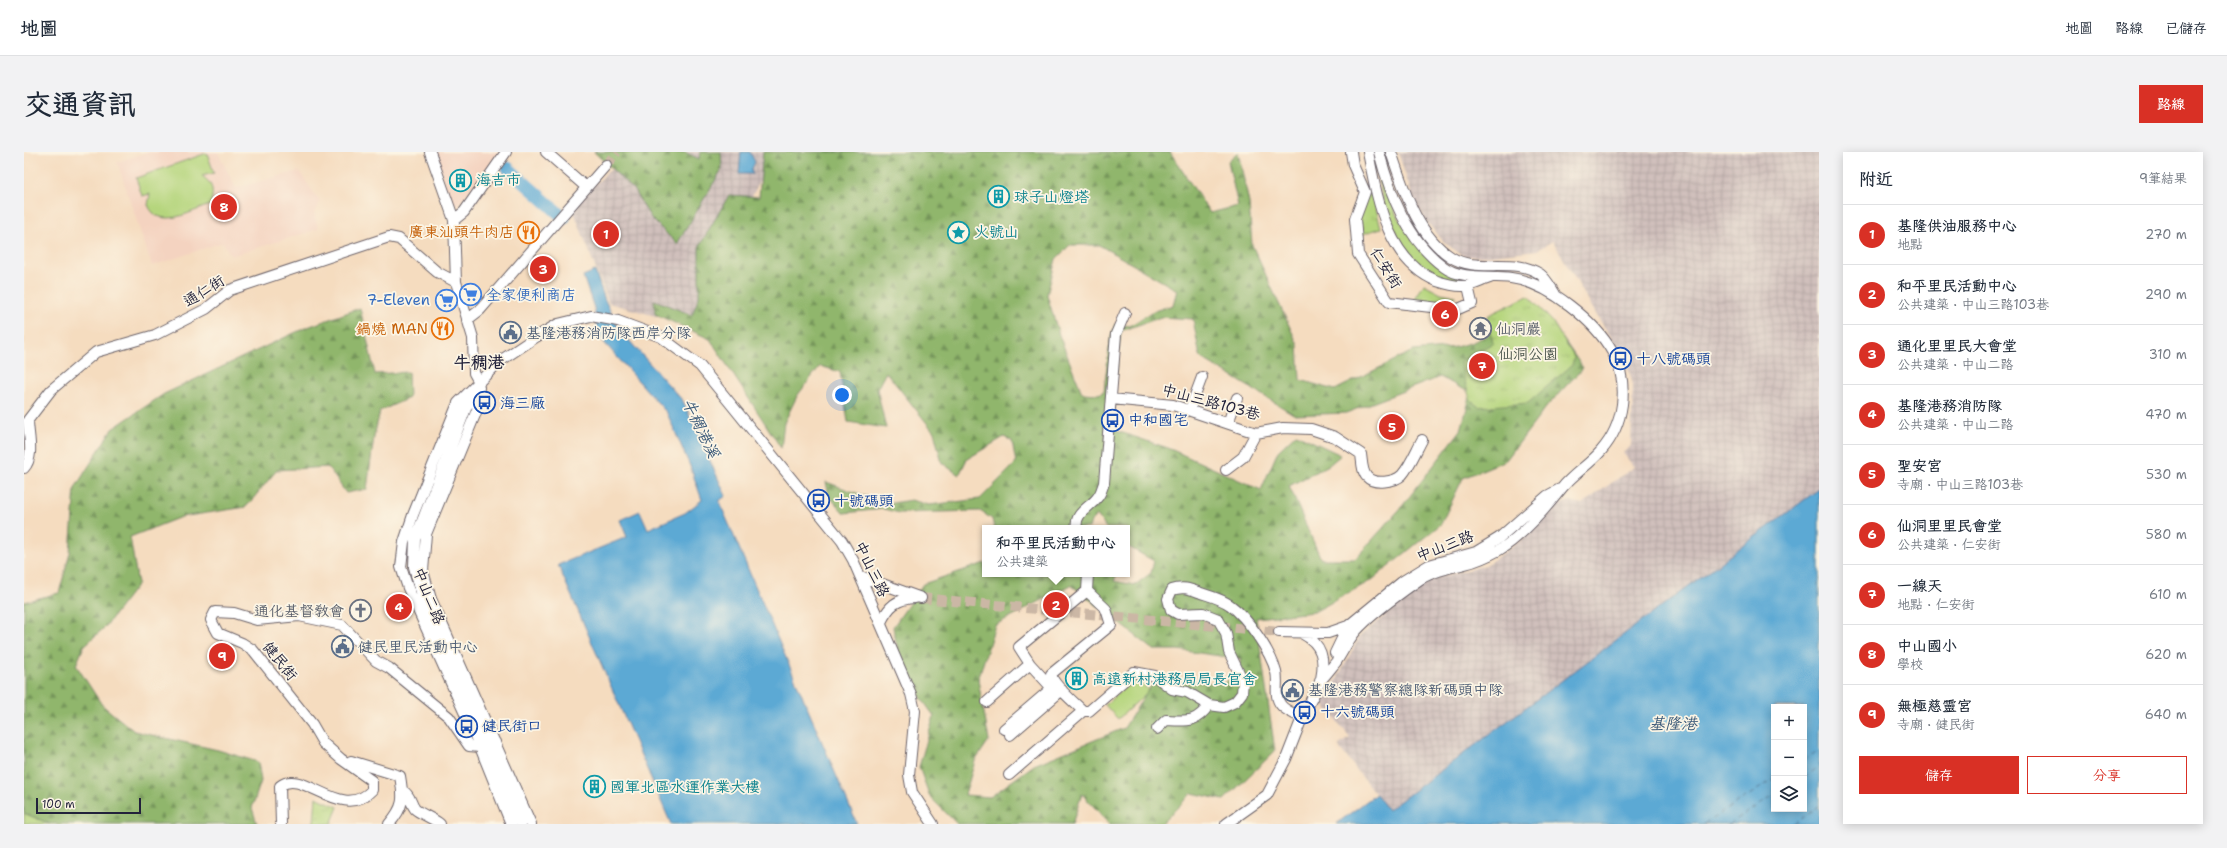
<!DOCTYPE html>
<html lang="zh-TW">
<head>
<meta charset="utf-8">
<style>
	:root { --surface:#fff; --page:#f2f2f3; --text:#1f2937; --muted:#747a83; --line:#e0e1e3; --accent:#d93025 }
	body { margin:0; font-family:"Shantell Sans","LXGW WenKai TC",sans-serif; background:var(--page); color:var(--text) }
	.controls { position:absolute; right:12px; bottom:12px; display:grid; overflow:hidden; border-radius:0px; box-shadow:0 2px 10px #0003 }
	.controls button { width:36px; height:36px; display:grid; place-items:center; padding:0; border:0; border-bottom:1px solid var(--line); background:var(--surface); color:var(--text); font:20px sans-serif }
	.scale { position:absolute; left:12px; bottom:10px; width:105px; box-sizing:border-box; padding-left:4px; border:2px solid #22223b; border-top:0; font-size:11px; line-height:14px; white-space:nowrap; color:#22223b; -webkit-text-stroke:3px #fcf5e5; paint-order:stroke }
	.you { position:absolute; left:818px; top:243px; width:14px; height:14px; margin:-10px; border:3px solid #fff; border-radius:50%; background:#1a73e8; box-shadow:0 0 0 6px #1a73e833 }
	.badge { display:grid; place-items:center; width:26px; height:26px; border-radius:50%; background:var(--accent); color:#fff; font-size:13px; font-weight:700 }
	.pin { position:absolute; translate:-50% -50%; border:2px solid #fff; box-shadow:0 1px 4px #0006 }
	.popup { position:absolute; left:958px; top:373px; width:148px; height:52px; box-sizing:border-box; display:grid; place-content:center; border-radius:0px; background:var(--surface); filter:drop-shadow(0 1px 3px #0005); font-size:13px; white-space:nowrap; color:var(--muted) }
	.popup b { font-size:15px; color:var(--text) }
	.popup::after { content:''; position:absolute; left:50%; top:100%; margin-left:-8px; border:8px solid transparent; border-top-color:var(--surface) }
	.list { margin:0; padding:0; list-style:none }
	h2 { display:flex; justify-content:space-between; align-items:center; height:52px; margin:0; padding:0 16px; font-size:17px }
	h2 small { font-size:13px; font-weight:400; color:var(--muted) }
	.list li { display:grid; grid-template-columns:26px 1fr auto; gap:12px; align-items:center; box-sizing:border-box; height:60px; padding:0 16px; border-top:1px solid var(--line) }
	.list b { display:block; font-size:15px; white-space:nowrap }
	.list p { margin:0; font-size:13px; white-space:nowrap; color:var(--muted) }
	.list em { font-size:13px; font-style:normal; color:var(--muted) }
	.actions { display:flex; gap:8px; padding:12px 16px }
	.actions a { flex:1; padding:9px 0; border:1px solid var(--accent); border-radius:0px; text-align:center; font-size:14px; color:var(--accent) }
	.actions .main { background:var(--accent); color:#fff }
	.icon { flex:none; width:22px; height:22px; fill:none; stroke:currentColor; stroke-width:2; stroke-linecap:round; stroke-linejoin:round }
	.map { position:relative; flex:none; width:1795px; height:672px; overflow:hidden; border-radius:0px }
	header { display:flex; align-items:center; gap:24px; box-sizing:border-box; height:56px; padding:0 20px; background:var(--surface); border-bottom:1px solid var(--line) }
	header strong { font-size:19px }
	nav { display:flex; gap:22px; margin-inline-start:auto; font-size:14px }
	.intro { display:flex; align-items:center; justify-content:space-between; box-sizing:border-box; height:96px; padding:0 24px }
	h1 { margin:0; font-size:28px }
	.button { padding:10px 18px; border-radius:0px; background:var(--accent); color:#fff; font-size:14px; font-weight:700 }
	main { display:flex; gap:24px; padding:0 24px }
	aside { flex:1; background:var(--surface); border-radius:0px; box-shadow:0 2px 10px #0003 }
	.map>svg:first-child { display:block }
	.built { fill:#f4d3c0 }
	.industrial { fill:url(#industrial-grid) }
	.grass { fill:#b5d57d; stroke:#6c7c5c }
	.forest { fill:url(#forest-firs); stroke:#596c54; fill-rule:evenodd }
	.park { fill:url(#park-tufts); stroke:#6c7c5c }
	.water { fill:#5ba9d4; stroke:#3e6688; fill-rule:evenodd }
	.lines { fill:none; stroke-linecap:round; stroke-linejoin:round }
	.river { stroke:#5ba9d4; stroke-width:13 }
	.ferry { stroke:#395878; stroke-width:1; stroke-dasharray:5 4; stroke-linecap:butt }
	.minor-tunnel { stroke:#cbb7a5; stroke-width:10; stroke-dasharray:10 5; stroke-linecap:butt }
	.minor-casing { stroke:#6c6369; stroke-width:12 }
	.minor { stroke:#fff; stroke-width:10 }
	.labels { text-anchor:middle; dominant-baseline:central; stroke-width:3.5; stroke-linejoin:round; paint-order:stroke }
	.culture-label { font-size:15px; fill:#0d838f; stroke:#fcf5e5; text-anchor:start }
	.food-label { font-size:15px; fill:#c56008; stroke:#fcf5e5; text-anchor:end }
	.street-label { font-size:15px; fill:#22223b; stroke:#fcf5e5 }
	.shop-label { font-size:15px; fill:#366cbe; stroke:#fcf5e5; text-anchor:start }
	.worship-label { font-size:15px; fill:#5b616d; stroke:#fcf5e5; text-anchor:start }
	.service-label { font-size:15px; fill:#4e5e75; stroke:#fcf5e5; text-anchor:start }
	.park-label { font-size:15px; fill:#4e584f; stroke:#fcf5e5 }
	.transit-label { font-size:15px; fill:#164399; stroke:#fcf5e5; text-anchor:start }
	.water-label { font-size:16px; font-style:italic; fill:#395878; stroke:#fcf5e5 }
	.quarter-label { font-size:17px; font-weight:bold; fill:#22223b; stroke:#fcf5e5 }
</style>
</head>
<body>
<header>
<strong>地圖</strong>
<nav><a>地圖</a><a>路線</a><a>已儲存</a></nav>
</header>
<div class="intro"><h1>交通資訊</h1><a class="button">路線</a></div>
<main>
<div class="map">
<svg width="1795" height="672" viewBox="0 0 1795 672">
	<defs>
		<pattern id="industrial-grid" width="8" height="8" patternUnits="userSpaceOnUse"><rect width="8" height="8" fill="#d0c0bc"/><path d="M0 4h8M4 0v8" fill="none" stroke="#b2a5a2"/></pattern>
		<pattern id="forest-firs" width="22" height="20" patternUnits="userSpaceOnUse"><rect width="22" height="20" fill="#90b66c"/><path d="M5 1l3.5 6h-7zM16 11l3.5 6h-7z" fill="#75945a"/></pattern>
		<pattern id="park-tufts" width="24" height="20" patternUnits="userSpaceOnUse"><rect width="24" height="20" fill="#b5d57d"/><path d="M3 7l-1-3M5 7V3M7 7l1-3M15 17l-1-3M17 17v-4M19 17l1-3" fill="none" stroke="#9bb76d"/></pattern>
	</defs>
	<rect width="100%" height="100%" fill="#fcf5e5"/>
	<filter id="ink" filterUnits="userSpaceOnUse"><feTurbulence type="fractalNoise" baseFrequency=".025" numOctaves="2"/><feDisplacementMap in="SourceGraphic" scale="8" xChannelSelector="R" yChannelSelector="G"/><feConvolveMatrix kernelMatrix="1 2 1 2 8 2 1 2 1" color-interpolation-filters="sRGB"/></filter>
	<filter id="wash" filterUnits="userSpaceOnUse"><feTurbulence type="fractalNoise" baseFrequency=".012" numOctaves="4" result="noise"/><feDisplacementMap in="SourceGraphic" scale="16" xChannelSelector="R" yChannelSelector="G"/><feGaussianBlur stdDeviation="0.9" result="paint"/><feColorMatrix in="noise" values="0 0 0 0 0 0 0 0 0 0 0 0 0 0 0 0 0 1.4 0 .05"/><feComposite in="paint" operator="in"/></filter>
	<g filter="url(#wash)">
		<rect width="100%" height="100%" fill="#f5dcbf"/>
		<path class="built" d="M124 0H194L212 36 275 19 296 50 290 60 294 77 207 104 199 90 128 114 93 10Z
			M411 0H475L429 59Z"/>
		<path class="industrial" d="M611 0H814L747 6 664 173 585 151 548 55 584 20Z
			M1374 0H1795V337L1364 658 1314 594 1326 585 1294 546 1309 534 1336 484 1405 428 1462 413 1495 390 1534 353 1546 349 1558 352 1610 315 1599 301 1607 293 1609 233 1602 207 1575 167 1529 89 1513 98 1450 105 1438 103 1421 91 1402 69 1388 43Z"/>
		<path class="grass" d="M1348 0 1372 62 1389 89 1411 112 1451 128 1435 130 1407 122 1384 104 1363 64Z
			M183 1 190 21 178 24C190 32 190 41 186 53 167 59 135 79 124 53L126 42 118 44 112 26Z
			M1112 525 1125 539 1094 567 1081 553Z
			M0 661 26 672H0Z"/>
		<path class="forest" d="M570 0H661L675 7 676 0H697L698 17 653 92 627 66 609 37Z
			M739 0H1146L1186 61 1214 54 1204 9 1214 0 1225 51 1228 93 1274 193 1276 228 1311 238 1389 199 1432 195 1449 190 1464 183 1473 159 1527 169 1559 216 1524 253 1482 308 1439 326 1417 372 1348 428 1290 460 1232 466 1251 599 1200 648 1168 641 1137 672H1086L1058 642 1048 672H933L906 645 895 615 910 564 878 519 869 475 899 432 961 411V422H1093L1090 429 1111 433 1127 421 1130 409 1103 394V376H1082L1073 363 1067 369 1065 376H970L968 367 956 359 875 361 860 357 820 361 805 344 802 330 863 352 887 348 905 353 956 347 992 311 988 289 980 285 943 307 935 323 918 311 910 280 862 220 853 237 862 276 824 270 816 220 796 214 773 244 760 271 757 296 686 187 631 162 630 148 668 163 675 145V95L705 43 735 45ZM1046 93H1075L1153 138 1149 153 1127 160 1106 174 1091 172 1086 188 1080 239 1075 242 1058 241 1035 183 1023 143 1032 107ZM1137 165 1169 167 1176 205 1271 263 1322 261 1416 225 1447 241 1437 278 1376 357 1331 407H1297L1265 334 1305 313 1317 303 1272 282 1254 299 1237 338 1144 296 1093 279 1089 253 1097 179ZM1047 433 1130 498H1154L1217 507 1213 520 1200 532 1131 527 1100 576 1010 613 966 645 941 643 951 609 965 588 954 528 971 473Z
			M336 156 351 222 384 220 385 246 356 259 350 285 343 337 322 341 304 315 253 318 222 355 157 365 106 385 114 432 81 475 60 494 52 513 78 553 110 579 194 598 234 610 237 629 228 656 233 672H26L0 661V450L35 441 46 401 51 336 88 277 140 242 281 176Z"/>
		<path class="park" d="M1348 40 1357 76 1333 84 1332 67 1342 41Z
			M1400 132 1417 141 1431 144 1425 154 1390 149Z
			M1504 144 1528 169 1550 205 1548 213 1504 251 1455 255 1446 248 1436 210 1469 191 1463 164Z
			M292 645 314 655 307 672H286L290 670Z"/>
		<path class="water" d="M717 0H726L731 10 727 19 729 22H715Z
			M571 119 581 148 594 176 659 249 702 344 695 349 833 672H647L534 413 603 385 596 368 616 359 624 377 661 361 678 348 666 314 643 261 578 188 573 178 570 156 559 124Z
			M1795 337V672H1312L1352 642 1364 658ZM1750 555H1780V657H1750Z"/>
		<g class="lines">
			<path class="river" d="M484 16 540 66"/>
			<path class="ferry" d="M1780 608 1795 598
				M1780 625 1795 615
				M1680 672 1750 627
				M1705 672 1750 644
				M1769 672 1795 655"/>
		</g>
	</g>
	<g filter="url(#ink)">
		<g class="lines">
			<path class="minor-tunnel" d="M582 13 593 0
				M897 446 1255 480"/>
			<defs>
				<path id="minor" d="M406 0 430 68 432 130 449 186 450 221 455 230
					M522 0 562 35
					M1327 0 1329 13 1341 40 1331 67 1334 102 1365 150 1432 158 1448 151 1444 134
					M1344 0C1353 46 1363 109 1413 129 1422 132 1436 136 1446 133 1452 132 1459 128 1466 126
					M1367 0C1380 37 1392 82 1427 105 1453 122 1489 104 1516 122 1522 126 1527 136 1531 142
					M430 68 440 60 482 0
					M443 168 456 158 582 13
					M453 234 443 254 391 387 390 415 398 444 497 672
					M455 235 453 258 402 382 399 419 407 447 507 672
					M1087 247 1149 253 1232 281 1259 276 1287 277 1311 285 1337 302C1338 309 1338 320 1343 325 1350 333 1371 330 1378 323 1386 314 1392 299 1398 288
					M1166 257 1178 225
					M1204 271 1213 246
					M0 316C11 304 4 283 4 268L27 238 72 200 131 183 182 157 206 138 365 85 375 87 413 120 432 130
					M1202 318 1219 305 1232 281
					M1053 376C1050 361 1065 356 1073 346 1077 342 1078 336 1080 331L1092 182 1101 161
					M836 424 897 446
					M1063 439 1064 422
					M857 470C865 454 872 447 891 446
					M1255 480 1304 481 1324 474
					M1279 482C1298 492 1301 507 1297 527
					M1311 501 1324 474 1379 429 1405 413 1452 400 1475 386 1523 344 1536 337
					M1296 529C1302 523 1307 516 1312 510 1319 500 1324 488 1332 479 1348 461 1375 442 1395 428 1408 419 1426 416 1441 412 1453 409 1464 404 1475 398 1498 385 1522 356 1538 336 1549 322 1565 313 1577 299 1600 273 1606 233 1589 201 1571 169 1525 131 1487 126 1467 123 1437 128 1420 115 1383 88 1366 42 1355 0
					M963 550 1006 512 995 495 1063 439 1082 457 1087 473 1027 522C1028 532 1051 551 1059 559H1065L1110 520 1131 524 1148 537 1163 540 1185 553 1200 555 1211 550 1218 541 1219 529 1205 500 1202 481 1194 467 1179 461 1154 462 1147 458 1144 447 1148 438C1159 434 1166 437 1177 441 1186 444 1198 447 1206 453 1223 465 1247 500 1252 520 1255 531 1249 543 1257 553 1261 559 1272 562 1278 566
					M980 577 1028 536 1006 512
					M1133 577 1142 568C1164 569 1172 571 1185 553
					M986 583 1038 538
					M327 609 376 624C380 647 380 655 365 672
					M985 623 1059 559
					M379 639C387 643 386 651 391 657 395 661 410 667 416 672
					M257 672 256 634C279 615 317 671 348 638V629L317 607 299 591 288 572 229 498 218 491 194 481 187 468 191 460 210 461 233 468 275 464 318 473 352 509 365 516 425 565 445 594 456 595 471 590
					M487 672 456 595 384 436 377 415 380 390 389 363 434 251 476 209 512 185 534 172 567 164 594 169 637 185 676 214 818 389 829 408 887 542 891 559 885 623 888 640 909 672
					M1202 672 1243 643 1262 607 1278 566 1299 524"/>
			</defs>
			<use href="#minor" class="minor-casing"/>
			<use href="#minor" class="minor"/>
		</g>
	</g>
	<defs>
		<symbol id="building-ring" viewBox="-11 -11 22 22"><circle r="9.5" fill="#fcf5e5" stroke="#0f9aa8" stroke-width="1.5"/><path d="M-4-6H4V6H1V3H-1V6H-4ZM-2.5-4.3h1.7v1.8h-1.7ZM.8-4.3h1.7v1.8H.8ZM-2.5-1h1.7V.8h-1.7ZM.8-1h1.7V.8H.8Z" fill="#0f9aa8"/></symbol>
		<symbol id="restaurant-ring" viewBox="-11 -11 22 22"><circle r="9.5" fill="#fcf5e5" stroke="#e8710a" stroke-width="1.5"/><path d="M-5-6h1v4h1v-4h1v4h1v-4h1v5L-1.5 .5V6h-2V.5L-5-1ZM5-6V6H3V1.5H1.5Q1.5-4 5-6Z" fill="#e8710a"/></symbol>
		<symbol id="sight-ring" viewBox="-11 -11 22 22"><circle r="9.5" fill="#fcf5e5" stroke="#0f9aa8" stroke-width="1.5"/><path d="M0-6L1.8-2.2L6-1.7L2.9 1.2L3.7 5.4L0 3.3L-3.7 5.4L-2.9 1.2L-6-1.7L-1.8-2.2Z" fill="#0f9aa8"/></symbol>
		<symbol id="supermarket-ring" viewBox="-11 -11 22 22"><circle r="9.5" fill="#fcf5e5" stroke="#3f7fe0" stroke-width="1.5"/><path d="M-6-5.5h2.5l.6 2H6L4.5 2H-2.5L-4.4-4H-6ZM-1.5 3.2a1.3 1.3 0 1 0 .1 0ZM3 3.2a1.3 1.3 0 1 0 .1 0Z" fill="#3f7fe0"/></symbol>
		<symbol id="temple-ring" viewBox="-11 -11 22 22"><circle r="9.5" fill="#fcf5e5" stroke="#6b7280" stroke-width="1.5"/><path d="M0-6L5-2H3V0L6.5 2.5H4V6H1.5V3h-3V6H-4V2.5H-6.5L-3 0V-2H-5Z" fill="#6b7280"/></symbol>
		<symbol id="civic-ring" viewBox="-11 -11 22 22"><circle r="9.5" fill="#fcf5e5" stroke="#5c6f8a" stroke-width="1.5"/><path d="M-.6-6.5H3V-4.5H.6V-3L4-1V1h2V6H-6V1h2V-1L-.6-3ZM-1.2 2.5V6h2.4V2.5Z" fill="#5c6f8a"/></symbol>
		<symbol id="bus-ring" viewBox="-11 -11 22 22"><circle r="9.5" fill="#fcf5e5" stroke="#1a4fb4" stroke-width="1.5"/><path d="M-5-6H5V4H4V6H2V4H-2V6H-4V4H-5ZM-3.5-4V0h7V-4ZM-3.5 1.2v1.5H-2V1.2ZM2 1.2v1.5H3.5V1.2Z" fill="#1a4fb4"/></symbol>
		<symbol id="church-ring" viewBox="-11 -11 22 22"><circle r="9.5" fill="#fcf5e5" stroke="#6b7280" stroke-width="1.5"/><path d="M-1.2-6h2.4v3.5h3.3v2.4h-3.3V6h-2.4V-.1h-3.3v-2.4h3.3Z" fill="#6b7280"/></symbol>
	</defs>
	<g fill-rule="evenodd">
		<use href="#building-ring" x="424" y="16" width="25" height="25"/>
		<use href="#building-ring" x="962" y="32" width="25" height="25"/>
		<use href="#restaurant-ring" x="492" y="68" width="25" height="25"/>
		<use href="#sight-ring" x="922" y="68" width="25" height="25"/>
		<use href="#supermarket-ring" x="434" y="130" width="25" height="25"/>
		<use href="#supermarket-ring" x="410" y="136" width="25" height="25"/>
		<use href="#restaurant-ring" x="406" y="164" width="25" height="25"/>
		<use href="#temple-ring" x="1444" y="164" width="25" height="25"/>
		<use href="#civic-ring" x="474" y="168" width="25" height="25"/>
		<use href="#bus-ring" x="1584" y="194" width="25" height="25"/>
		<use href="#bus-ring" x="448" y="238" width="25" height="25"/>
		<use href="#bus-ring" x="1076" y="256" width="25" height="25"/>
		<use href="#bus-ring" x="782" y="336" width="25" height="25"/>
		<use href="#church-ring" x="324" y="446" width="25" height="25"/>
		<use href="#civic-ring" x="306" y="482" width="25" height="25"/>
		<use href="#building-ring" x="1040" y="514" width="25" height="25"/>
		<use href="#civic-ring" x="1256" y="526" width="25" height="25"/>
		<use href="#bus-ring" x="1268" y="548" width="25" height="25"/>
		<use href="#bus-ring" x="430" y="562" width="25" height="25"/>
		<use href="#building-ring" x="558" y="622" width="25" height="25"/>
	</g>
	<g class="labels">
		<g class="culture-label">
			<text x="452" y="28">海吉市</text>
			<text x="990" y="45">球子山燈塔</text>
			<text x="950" y="80">火號山</text>
			<text x="1068" y="527">高遠新村港務局局長官舍</text>
			<text x="586" y="635">國軍北區水運作業大樓</text>
		</g>
		<g class="food-label">
			<text x="490" y="80">廣東汕頭牛肉店</text>
			<text x="404" y="177">鍋燒 MAN</text>
		</g>
		<g class="street-label">
			<text transform="translate(1362 116) rotate(58)">仁安街</text>
			<text transform="translate(180 139) rotate(-32)">通仁街</text>
			<text transform="translate(1187 250) rotate(15)">中山三路103巷</text>
			<text transform="translate(1421 394) rotate(-21)">中山三路</text>
			<text transform="translate(848 417) rotate(64)">中山三路</text>
			<text transform="translate(405 444) rotate(68)">中山二路</text>
			<text transform="translate(256 509) rotate(51)">健民街</text>
		</g>
		<g class="shop-label">
			<text x="462" y="143">全家便利商店</text>
			<text x="406" y="148" text-anchor="end">7-Eleven</text>
		</g>
		<g class="worship-label">
			<text x="1472" y="177">仙洞巖</text>
			<text x="320" y="459" text-anchor="end">通化基督教會</text>
		</g>
		<g class="service-label">
			<text x="502" y="181">基隆港務消防隊西岸分隊</text>
			<text x="334" y="495">健民里民活動中心</text>
			<text x="1284" y="538">基隆港務警察總隊新碼頭中隊</text>
		</g>
		<g class="park-label">
			<text x="1504" y="202">仙洞公園</text>
		</g>
		<g class="transit-label">
			<text x="1612" y="207">十八號碼頭</text>
			<text x="476" y="251">海三廠</text>
			<text x="1104" y="268">中和國宅</text>
			<text x="810" y="349">十號碼頭</text>
			<text x="1296" y="560">十六號碼頭</text>
			<text x="458" y="574">健民街口</text>
		</g>
		<g class="water-label">
			<text transform="translate(677 276) rotate(64)">牛稠港溪</text>
			<text x="1649" y="571">基隆港</text>
		</g>
		<g class="quarter-label">
			<text x="455" y="210">牛稠港</text>
		</g>
	</g>
</svg>
<div class="controls">
<button>+</button>
<button>−</button>
<button><svg class="icon" aria-label="layers" viewBox="0 0 24 24"><path d="M12 4l9 5-9 5-9-5zM3 14l9 5 9-5"/></svg></button>
</div>
<div class="scale">100 m</div>
<div class="you"></div>
<div class="pin badge" style="left:582px;top:82px">1</div>
<div class="pin badge" style="left:1032px;top:453px">2</div>
<div class="popup"><b>和平里民活動中心</b>公共建築</div>
<div class="pin badge" style="left:519px;top:117px">3</div>
<div class="pin badge" style="left:375px;top:455px">4</div>
<div class="pin badge" style="left:1368px;top:275px">5</div>
<div class="pin badge" style="left:1421px;top:162px">6</div>
<div class="pin badge" style="left:1458px;top:214px">7</div>
<div class="pin badge" style="left:200px;top:55px">8</div>
<div class="pin badge" style="left:198px;top:504px">9</div>
</div>
<aside>
<h2>附近<small>9筆結果</small></h2>
<ul class="list">
<li><span class="badge">1</span><div><b>基隆供油服務中心</b><p>地點</p></div><em>270 m</em></li>
<li><span class="badge">2</span><div><b>和平里民活動中心</b><p>公共建築 · 中山三路103巷</p></div><em>290 m</em></li>
<li><span class="badge">3</span><div><b>通化里里民大會堂</b><p>公共建築 · 中山二路</p></div><em>310 m</em></li>
<li><span class="badge">4</span><div><b>基隆港務消防隊</b><p>公共建築 · 中山二路</p></div><em>470 m</em></li>
<li><span class="badge">5</span><div><b>聖安宮</b><p>寺廟 · 中山三路103巷</p></div><em>530 m</em></li>
<li><span class="badge">6</span><div><b>仙洞里里民會堂</b><p>公共建築 · 仁安街</p></div><em>580 m</em></li>
<li><span class="badge">7</span><div><b>一線天</b><p>地點 · 仁安街</p></div><em>610 m</em></li>
<li><span class="badge">8</span><div><b>中山國小</b><p>學校</p></div><em>620 m</em></li>
<li><span class="badge">9</span><div><b>無極慈靈宮</b><p>寺廟 · 健民街</p></div><em>640 m</em></li>
</ul>
<div class="actions"><a class="main">儲存</a><a>分享</a></div>
</aside>
</main>
</body>
</html>
